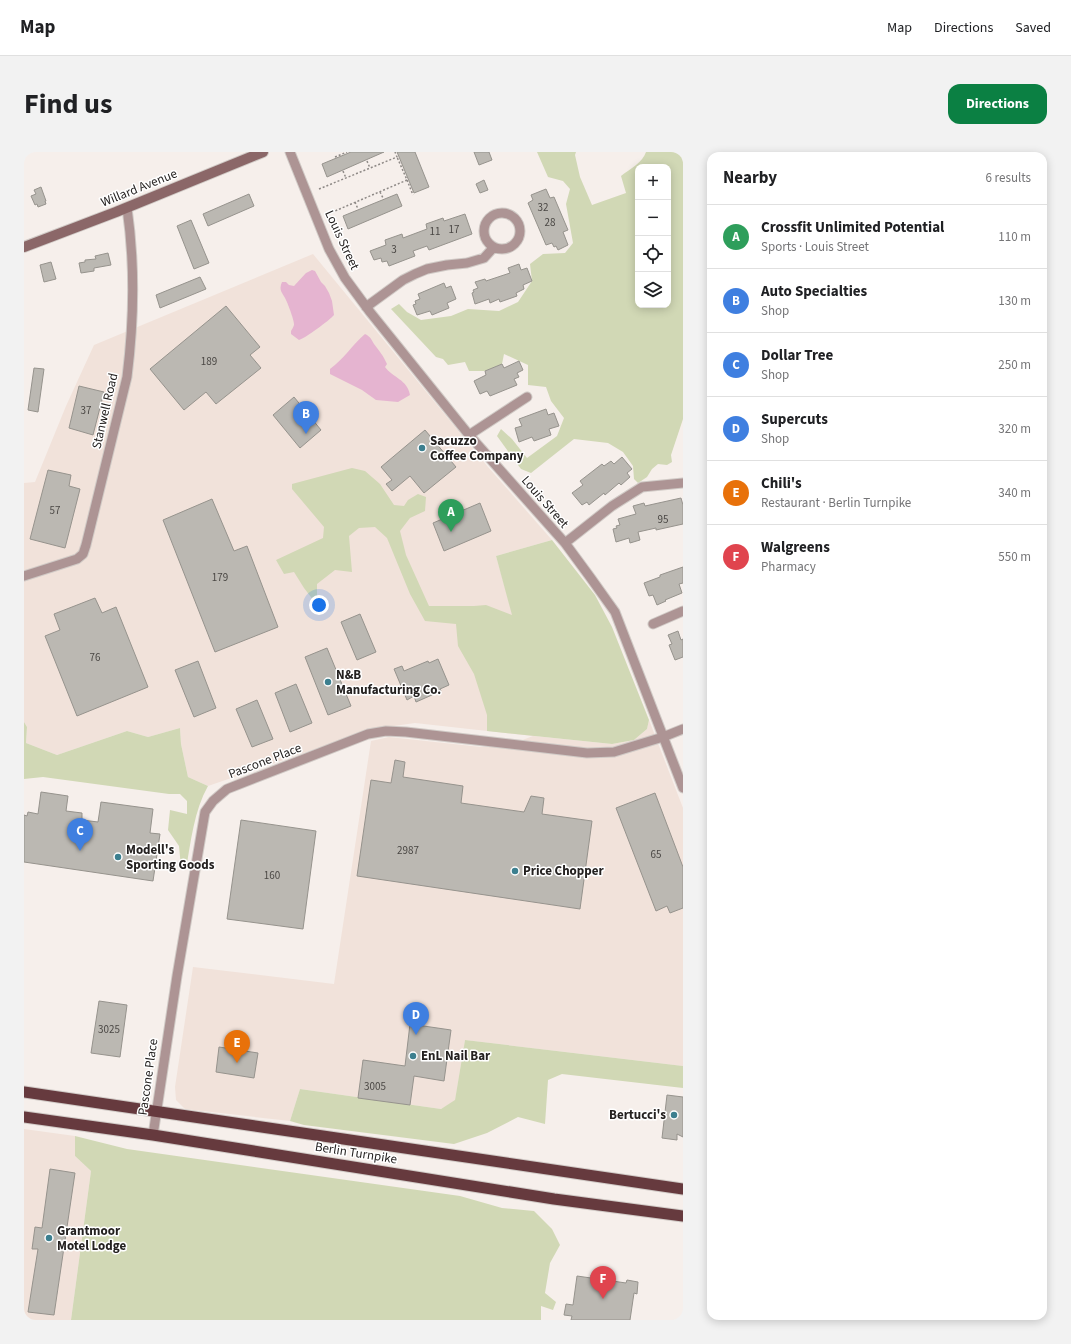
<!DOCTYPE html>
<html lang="en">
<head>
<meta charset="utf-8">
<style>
	:root { --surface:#fff; --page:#f2f2f2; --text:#202124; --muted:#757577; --line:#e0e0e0; --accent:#0b8043 }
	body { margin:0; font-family:"Source Sans 3",sans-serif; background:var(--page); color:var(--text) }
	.controls { position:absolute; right:12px; top:12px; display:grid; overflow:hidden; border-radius:8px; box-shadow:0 2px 10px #0003 }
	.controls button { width:36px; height:36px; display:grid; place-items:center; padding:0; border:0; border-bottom:1px solid var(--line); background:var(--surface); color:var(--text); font:20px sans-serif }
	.you { position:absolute; left:295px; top:453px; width:14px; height:14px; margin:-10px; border:3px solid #fff; border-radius:50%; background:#1a73e8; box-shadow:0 0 0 6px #1a73e833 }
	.badge { display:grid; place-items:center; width:26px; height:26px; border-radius:50%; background:var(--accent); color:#fff; font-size:13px; font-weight:700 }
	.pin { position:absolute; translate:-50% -33px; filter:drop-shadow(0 1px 2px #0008) }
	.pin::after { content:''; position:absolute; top:21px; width:14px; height:12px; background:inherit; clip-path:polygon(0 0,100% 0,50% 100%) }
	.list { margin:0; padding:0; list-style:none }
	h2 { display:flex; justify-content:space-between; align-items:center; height:52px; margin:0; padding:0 16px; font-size:17px }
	h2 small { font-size:13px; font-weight:400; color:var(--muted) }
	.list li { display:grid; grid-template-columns:26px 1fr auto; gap:12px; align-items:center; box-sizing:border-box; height:64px; padding:0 16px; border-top:1px solid var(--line) }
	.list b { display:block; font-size:15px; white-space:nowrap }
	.list p { margin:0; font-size:13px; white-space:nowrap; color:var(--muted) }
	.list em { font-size:13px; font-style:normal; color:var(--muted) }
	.icon { flex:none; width:22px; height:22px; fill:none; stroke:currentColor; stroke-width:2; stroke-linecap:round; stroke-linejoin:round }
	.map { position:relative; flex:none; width:659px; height:1168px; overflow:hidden; border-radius:12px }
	header { display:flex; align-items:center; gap:24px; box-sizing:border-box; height:56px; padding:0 20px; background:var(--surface); border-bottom:1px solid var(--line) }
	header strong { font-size:19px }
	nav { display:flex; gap:22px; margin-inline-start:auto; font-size:14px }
	.intro { display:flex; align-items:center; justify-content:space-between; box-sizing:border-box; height:96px; padding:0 24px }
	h1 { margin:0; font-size:28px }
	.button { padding:10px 18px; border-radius:12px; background:var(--accent); color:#fff; font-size:14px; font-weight:700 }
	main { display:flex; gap:24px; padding:0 24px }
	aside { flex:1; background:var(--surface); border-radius:12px; box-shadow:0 2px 10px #0003 }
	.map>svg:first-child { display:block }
	.built { fill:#f1e2da }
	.green { fill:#d1d8b5; fill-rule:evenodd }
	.water { fill:#e5b4d0 }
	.building { fill:#bbb8b2; stroke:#96938d }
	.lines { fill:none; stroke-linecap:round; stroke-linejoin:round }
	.minor-casing { stroke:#d0cac6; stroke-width:11 }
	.secondary-casing { stroke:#d0cac6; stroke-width:12 }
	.trunk-casing { stroke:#d0cac6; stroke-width:13 }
	.path { stroke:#8e8986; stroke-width:1.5; stroke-dasharray:2 2; stroke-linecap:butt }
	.minor { stroke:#ad9494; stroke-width:9 }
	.secondary { stroke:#8b6768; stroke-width:10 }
	.trunk { stroke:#663a3e; stroke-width:11 }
	.poi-dot { fill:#3c7f8f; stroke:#fff; stroke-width:1.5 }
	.labels { text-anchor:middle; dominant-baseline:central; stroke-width:3; stroke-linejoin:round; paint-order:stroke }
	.number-label { font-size:11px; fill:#4a4744 }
	.street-label { font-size:13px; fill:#242120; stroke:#fff }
	.poi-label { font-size:13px; font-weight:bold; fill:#242120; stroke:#fff; text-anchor:start }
</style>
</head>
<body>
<header>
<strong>Map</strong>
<nav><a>Map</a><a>Directions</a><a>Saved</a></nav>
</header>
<div class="intro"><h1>Find us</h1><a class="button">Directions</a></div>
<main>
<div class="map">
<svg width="659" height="1168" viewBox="0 0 659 1168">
	<rect width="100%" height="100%" fill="#f6efeb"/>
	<path class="built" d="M289 102 464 315 528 388 472 404 519 570 510 584 588 592 610 588 623 577 625 568 659 656V914L441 888 431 949 417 957 276 937 266 969 161 957 152 948 151 935 169 815 310 832 347 589 365 585 457 595H480L509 584 391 571 349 577 184 634 164 625 157 592 156 576 124 585 103 579 33 603 2 591 3 575 0 570V331L11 330 42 254 70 193Z
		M0 977 51 984V1004L67 1019 47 1168H0Z"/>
	<path class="green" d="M513 0H552L551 3 556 25 568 53 602 41 597 24C606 17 619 10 622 0H659V267L647 303 648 310 643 313 634 312 628 317 623 325 614 331 610 327 609 314 599 300 584 291 550 287 507 321 497 317 473 284 477 277 488 287 503 306 533 284 540 266 527 249 522 235 504 233V213L480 202 478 212 461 219H445L441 210 424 213 419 207 412 205 367 157 375 152 383 160 397 168 427 164 444 157 475 159 494 150 508 129 506 112 519 102 541 101 549 91 542 52 546 37 539 29 524 25ZM614 15H644V153H614Z
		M328 316 341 319 356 332 370 353 380 354 384 348 394 342 402 345 401 359 386 366 376 379 382 403 405 454H450L462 453 488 463 472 404 528 388 571 443 588 475 625 568 623 577 610 588 588 592 463 579V563L450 522 434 494 432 472 401 469 386 442 363 386 351 375 335 376 325 384 328 420 311 418 293 432V453L280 436 270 420 260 422 252 408 299 386 300 375 268 337V332Z
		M0 570 3 575 2 591 33 603 103 579 124 585 156 576 157 592 164 625 184 634C170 659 167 689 162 717L157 715 155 694 144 678 146 658 163 662V649L156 642H145L19 625 0 627Z
		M441 888 659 914V936L538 922 524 928 521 972 494 965 463 981 430 992 280 973 266 969 276 937 417 957 431 948Z
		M51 984 103 997 436 1044 478 1056 510 1059 528 1077 536 1093 526 1111 521 1141 532 1150 529 1158 517 1154V1168H47L67 1019 51 1004Z"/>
	<path class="water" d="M288 118 291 119 297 130 301 134 305 141 308 149 310 163C306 168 280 187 275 188L267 182V179C268 177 269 176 270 173 271 170 264 152 262 148 259 141 254 139 258 130H262L265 133 270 134 282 121Z
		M341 182C347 185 347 187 350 192 356 200 359 203 363 212L361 215C368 225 384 228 386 243L374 250 352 248 338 238 306 222V217C320 207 328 193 341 182Z"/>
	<path class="building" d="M327 0H360L303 25 298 12Z
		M373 0H391L405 35 390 41Z
		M450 0H465L468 8 455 13Z
		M460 28 464 38 456 41 452 32Z
		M17 35 22 49H21L22 52 14 55 13 52 11 53 7 44 12 42 10 38Z
		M522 37 526 46 530 45 544 78 539 80 544 93 534 98 532 94 530 95 528 91 522 93 504 51 509 48 507 43Z
		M225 42 230 54 184 74 179 62Z
		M373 42 378 54 324 77 319 64Z
		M441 62 448 82 405 98 403 94 389 99 391 104 365 114 363 109 358 110 357 106 350 108 346 99 362 93 361 88 378 82 379 86 403 77 402 72 419 66 420 69Z
		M167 68 185 111 170 117 153 74Z
		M84 101 87 113 70 116V119L57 121 55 111 61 110V108L72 107 71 104Z
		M27 110 32 127 20 130 16 113Z
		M495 112 497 118 503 116 508 129 499 133 500 137 492 141 493 144 476 150 475 147 466 151 465 147 451 152 448 141 450 140 449 138 454 136 451 130 461 127 462 129 486 121 484 116Z
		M176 125 182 137 136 156 132 143Z
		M420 131 422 136 427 134 432 147 423 151 425 156 408 163 406 159 393 163 389 153 392 152 391 149 396 147 394 142Z
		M202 154 236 195 226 203 237 216 192 252 182 240 160 258 126 217Z
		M495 209 499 218 493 221 495 225 490 227 493 233 466 244 463 239 456 242 450 229 462 223 461 219 478 212 480 216Z
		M10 216 20 217 14 260 4 258Z
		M55 234 80 240 69 283 45 276Z
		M270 245 297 278 276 296 249 263Z
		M522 257 524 263 530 261 535 274 525 277 527 283 510 289 508 285 495 290 491 276 498 274 495 267Z
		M401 278 432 315 400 341 386 324 368 339 362 332 368 328 357 315Z
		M598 305 608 317 603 321 606 325 597 333 595 331 581 343 580 341 565 353 563 350 558 353 548 341 559 333 556 329 578 312 580 314 587 309 590 312Z
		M24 318 47 323 45 334 56 337 41 396 6 387Z
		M657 346 659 353V372L632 378V376L614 380 616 388 606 391 605 386 592 390 589 377 593 376 592 374 596 373 594 367 612 362 609 354 620 351 621 354Z
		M188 347 210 399 223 394 254 475 191 500 139 368Z
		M456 351 467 379 420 399 409 371Z
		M659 415V431L655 432 658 441 641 448 642 449 633 453 629 443 625 444 620 431 636 425V423Z
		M71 446 78 461 92 455 124 535 53 564 21 484 36 478 30 462Z
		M336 462 352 500 333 508 317 470Z
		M654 479 657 488 659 487V505L651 508 645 493 648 492 644 483Z
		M303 496 327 554 304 563 281 505Z
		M414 507 425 533 416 537 417 539 392 550 390 544 383 548 370 517 378 514 380 519 404 509 405 511Z
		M174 509 192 556 170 565 151 518Z
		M272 532 288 571 266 580 251 541Z
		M233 548 249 587 228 595 212 557Z
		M371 608 381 610 379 625 439 634 437 651 500 660 507 644 520 646 518 662 568 669 556 757 333 724 347 628 367 631Z
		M17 640 44 644 42 659 58 661V668L74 670 77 650 129 657 126 681 136 682 129 729 0 710V663L3 664 4 660 14 662Z
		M631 641 659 715V756L646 761 643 754 632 759 592 656Z
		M217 668 292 679 279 777 203 767Z
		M75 849 103 853 96 905 67 901Z
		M386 872 427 878 420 929 390 924 386 953 334 946 339 908 381 914Z
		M195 895 234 901 230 926 192 920Z
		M643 943 659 945V985L653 982V988L638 986Z
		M26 1017 51 1021 30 1163 4 1160 14 1097H8L11 1075 18 1076Z
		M567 1123 575 1124V1127L602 1131 603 1128 614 1130 613 1142 610 1141 606 1168H547L548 1164 540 1163 542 1152 549 1153 553 1124 567 1126Z"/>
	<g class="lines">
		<defs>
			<path id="minor" d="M266 0 305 97 321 126 346 160 445 283 541 391 566 425 591 460 659 636
				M460 79a18 18 0 1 1 36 0a18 18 0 1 1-36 0Z
				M342 155 379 128 391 122 403 117 423 113 443 111 460 106 470 95
				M445 283 503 245
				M541 391 588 354 618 335 659 331
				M0 424 53 407 59 402 62 393 103 225C110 169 111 111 103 56
				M629 472 659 459
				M129 983 153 824 181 660 189 649 203 637 344 582 362 579 382 580 563 601 590 600 639 585 659 577"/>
			<path id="secondary" d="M0 95 92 60 239 0"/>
			<path id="trunk" d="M0 940 659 1037
				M0 965 129 983 530 1047 659 1064"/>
		</defs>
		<use href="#minor" class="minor-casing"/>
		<use href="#secondary" class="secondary-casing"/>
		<use href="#trunk" class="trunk-casing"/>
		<path class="path" d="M311 5 323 0
			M343 9 346 16
			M319 19 322 26
			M383 28 389 43
			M295 37 373 5 371 0
			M356 40 359 46
			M331 50 334 57
			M304 62 383 28 373 5"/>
		<use href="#minor" class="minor"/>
		<use href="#secondary" class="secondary"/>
		<use href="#trunk" class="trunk"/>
	</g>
	<g class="poi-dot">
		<circle cx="398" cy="296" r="4"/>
		<circle cx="304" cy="530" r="4"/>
		<circle cx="94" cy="705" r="4"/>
		<circle cx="491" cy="719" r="4"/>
		<circle cx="389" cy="904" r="4"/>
		<circle cx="650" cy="963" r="4"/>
		<circle cx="25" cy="1086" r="4"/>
	</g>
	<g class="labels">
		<g class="number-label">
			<text x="519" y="55">32</text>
			<text x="526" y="70">28</text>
			<text x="430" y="77">17</text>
			<text x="411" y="79">11</text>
			<text x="370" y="97">3</text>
			<text x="185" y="209">189</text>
			<text x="62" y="258">37</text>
			<text x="31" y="358">57</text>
			<text x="639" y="367">95</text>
			<text x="196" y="425">179</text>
			<text x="71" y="505">76</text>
			<text x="384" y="698">2987</text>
			<text x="632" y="702">65</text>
			<text x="248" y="723">160</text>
			<text x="85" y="877">3025</text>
			<text x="351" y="934">3005</text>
		</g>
		<g class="street-label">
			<text transform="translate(115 36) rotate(-22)">Willard Avenue</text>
			<text transform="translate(318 88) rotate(65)">Louis Street</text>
			<text transform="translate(81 259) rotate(-77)">Stanwell Road</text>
			<text transform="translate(521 350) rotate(49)">Louis Street</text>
			<text transform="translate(241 609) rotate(-21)">Pascone Place</text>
			<text transform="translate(124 925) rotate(-82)">Pascone Place</text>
			<text transform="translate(332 1001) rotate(9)">Berlin Turnpike</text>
		</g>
		<g class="poi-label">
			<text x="406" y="289">Sacuzzo<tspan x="406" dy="15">Coffee Company</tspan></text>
			<text x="312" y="523">N&amp;B<tspan x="312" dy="15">Manufacturing Co.</tspan></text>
			<text x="102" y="698">Modell's<tspan x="102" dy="15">Sporting Goods</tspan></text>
			<text x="499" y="719">Price Chopper</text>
			<text x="397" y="904">EnL Nail Bar</text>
			<text x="642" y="963" text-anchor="end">Bertucci's</text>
			<text x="33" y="1079">Grantmoor<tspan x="33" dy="15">Motel Lodge</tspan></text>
		</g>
	</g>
</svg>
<div class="controls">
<button>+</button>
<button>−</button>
<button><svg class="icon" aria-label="locate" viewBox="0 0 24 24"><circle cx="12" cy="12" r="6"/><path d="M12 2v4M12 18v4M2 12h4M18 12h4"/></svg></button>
<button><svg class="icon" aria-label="layers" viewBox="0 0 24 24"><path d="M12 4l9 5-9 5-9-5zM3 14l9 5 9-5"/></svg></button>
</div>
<div class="you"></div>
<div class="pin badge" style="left:427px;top:380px;background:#2e9e5b">A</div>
<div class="pin badge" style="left:282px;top:282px;background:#3f7fe0">B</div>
<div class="pin badge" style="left:56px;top:699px;background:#3f7fe0">C</div>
<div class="pin badge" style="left:392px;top:883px;background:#3f7fe0">D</div>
<div class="pin badge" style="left:213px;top:911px;background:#e8710a">E</div>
<div class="pin badge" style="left:579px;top:1147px;background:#e0444e">F</div>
</div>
<aside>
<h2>Nearby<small>6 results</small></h2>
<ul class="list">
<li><span class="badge" style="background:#2e9e5b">A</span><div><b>Crossfit Unlimited Potential</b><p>Sports · Louis Street</p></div><em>110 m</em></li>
<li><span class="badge" style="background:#3f7fe0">B</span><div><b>Auto Specialties</b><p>Shop</p></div><em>130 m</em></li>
<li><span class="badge" style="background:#3f7fe0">C</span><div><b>Dollar Tree</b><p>Shop</p></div><em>250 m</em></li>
<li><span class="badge" style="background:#3f7fe0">D</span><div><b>Supercuts</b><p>Shop</p></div><em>320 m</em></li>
<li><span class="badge" style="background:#e8710a">E</span><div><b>Chili's</b><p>Restaurant · Berlin Turnpike</p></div><em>340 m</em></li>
<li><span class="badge" style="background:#e0444e">F</span><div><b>Walgreens</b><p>Pharmacy</p></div><em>550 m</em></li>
</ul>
</aside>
</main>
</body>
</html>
